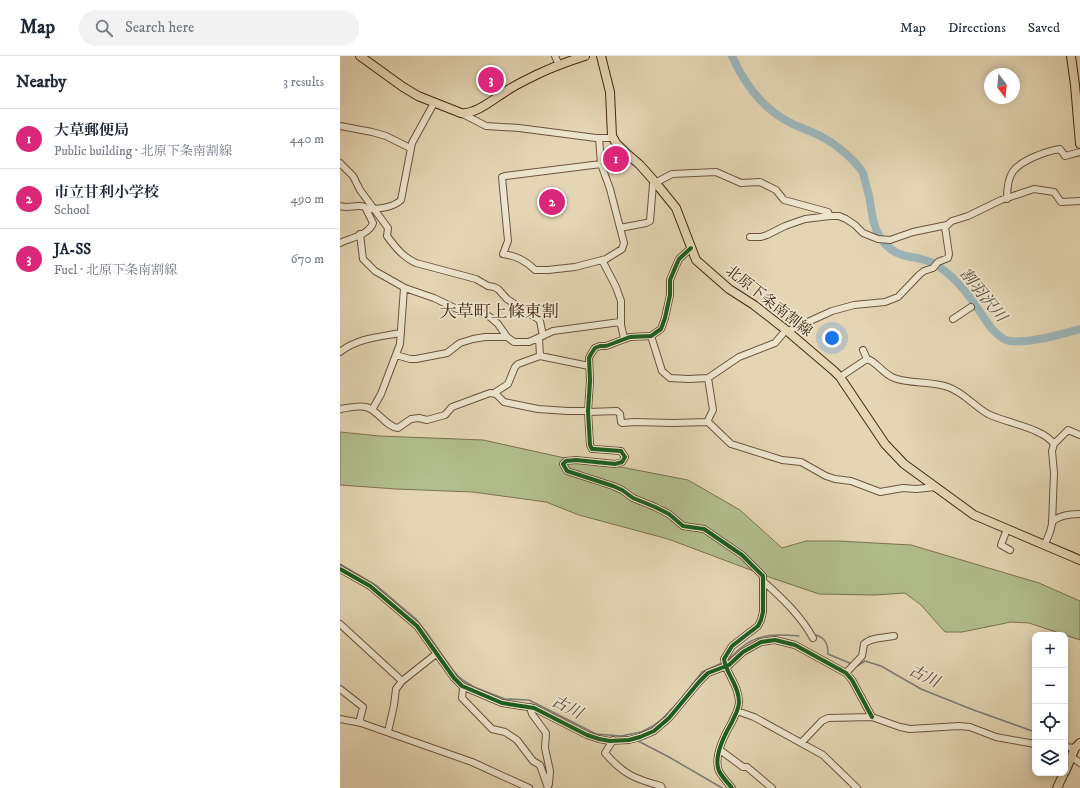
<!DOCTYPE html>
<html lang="en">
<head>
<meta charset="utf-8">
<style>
	:root { --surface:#fff; --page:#f2f2f3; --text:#1f2937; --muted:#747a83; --line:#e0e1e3; --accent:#db2777 }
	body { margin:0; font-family:"IM FELL DW Pica","Noto Serif JP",serif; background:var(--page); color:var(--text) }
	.controls { position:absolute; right:12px; bottom:12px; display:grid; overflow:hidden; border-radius:8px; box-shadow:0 2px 10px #0003 }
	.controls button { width:36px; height:36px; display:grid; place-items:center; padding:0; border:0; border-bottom:1px solid var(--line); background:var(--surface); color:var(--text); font:20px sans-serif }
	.compass { position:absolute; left:644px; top:12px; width:36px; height:36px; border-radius:50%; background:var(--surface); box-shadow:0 2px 10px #0003; rotate:164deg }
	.you { position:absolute; left:492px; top:282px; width:14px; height:14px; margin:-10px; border:3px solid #fff; border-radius:50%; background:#1a73e8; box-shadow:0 0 0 6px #1a73e833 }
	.badge { display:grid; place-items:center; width:26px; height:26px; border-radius:50%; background:var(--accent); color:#fff; font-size:13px; font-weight:700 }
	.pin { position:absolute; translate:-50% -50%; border:2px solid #fff; box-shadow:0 1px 4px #0006 }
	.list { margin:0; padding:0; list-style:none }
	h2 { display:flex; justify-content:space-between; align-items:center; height:52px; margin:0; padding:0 16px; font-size:17px }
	h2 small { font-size:13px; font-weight:400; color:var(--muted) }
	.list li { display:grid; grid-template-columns:26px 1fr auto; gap:12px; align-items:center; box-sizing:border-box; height:60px; padding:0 16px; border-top:1px solid var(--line) }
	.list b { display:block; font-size:15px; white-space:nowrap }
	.list p { margin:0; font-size:13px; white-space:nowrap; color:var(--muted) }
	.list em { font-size:13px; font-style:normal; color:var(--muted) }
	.icon { flex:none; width:22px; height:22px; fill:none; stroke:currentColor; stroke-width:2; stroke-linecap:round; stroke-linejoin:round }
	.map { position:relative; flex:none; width:740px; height:732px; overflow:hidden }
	header { display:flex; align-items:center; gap:24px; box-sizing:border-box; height:56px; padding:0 20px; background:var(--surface); border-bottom:1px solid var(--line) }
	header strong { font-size:19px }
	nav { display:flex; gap:22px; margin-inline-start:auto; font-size:14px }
	.search { width:280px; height:36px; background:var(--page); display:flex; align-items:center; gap:10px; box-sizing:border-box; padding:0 14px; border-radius:22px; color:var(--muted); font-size:15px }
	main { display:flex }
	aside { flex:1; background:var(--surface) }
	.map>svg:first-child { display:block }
	.green { fill:#b2be8f; stroke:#7c7252 }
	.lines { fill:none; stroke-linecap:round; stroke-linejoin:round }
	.stream { stroke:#797c77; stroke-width:1.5 }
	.river { stroke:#9cb5b9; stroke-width:8 }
	.minor-casing { stroke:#6d523d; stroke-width:8 }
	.major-casing { stroke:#452715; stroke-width:10 }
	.minor { stroke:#ede4ce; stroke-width:6 }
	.major { stroke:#e4d5b4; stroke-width:8 }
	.cycleway-casing { stroke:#ede4ce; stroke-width:6 }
	.cycleway { stroke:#1b5e20; stroke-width:4 }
	.labels { text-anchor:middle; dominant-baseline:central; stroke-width:3.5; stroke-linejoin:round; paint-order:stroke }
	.street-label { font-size:15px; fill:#452715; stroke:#ede4ce }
	.water-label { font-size:16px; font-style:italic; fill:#5b4a3e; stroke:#ede4ce }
	.quarter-label { font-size:17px; fill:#452715; stroke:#ede4ce }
</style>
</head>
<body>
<header>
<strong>Map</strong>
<div class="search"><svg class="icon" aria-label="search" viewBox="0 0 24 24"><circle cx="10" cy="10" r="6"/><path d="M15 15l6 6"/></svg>Search here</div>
<nav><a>Map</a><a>Directions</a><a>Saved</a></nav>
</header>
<main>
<aside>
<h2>Nearby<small>3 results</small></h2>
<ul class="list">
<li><span class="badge">1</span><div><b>大草郵便局</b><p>Public building · 北原下条南割線</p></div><em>440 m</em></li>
<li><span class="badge">2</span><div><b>市立甘利小学校</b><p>School</p></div><em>490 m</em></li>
<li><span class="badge">3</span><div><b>JA-SS</b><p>Fuel · 北原下条南割線</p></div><em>670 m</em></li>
</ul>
</aside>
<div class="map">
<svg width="740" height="732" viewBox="0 0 740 732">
	<rect width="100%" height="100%" fill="#e4d5b4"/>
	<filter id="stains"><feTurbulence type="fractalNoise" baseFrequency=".005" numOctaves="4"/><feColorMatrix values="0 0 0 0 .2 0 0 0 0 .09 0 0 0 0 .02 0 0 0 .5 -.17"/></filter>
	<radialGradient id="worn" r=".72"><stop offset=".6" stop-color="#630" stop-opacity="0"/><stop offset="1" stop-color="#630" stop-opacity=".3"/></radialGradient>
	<path class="green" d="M0 376 40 380 143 384 234 404 286 412 348 424 400 454 442 492 466 485H498L571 489 699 527 740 545V584L689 567 671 566 622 576H605L581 549 565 537 534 539 479 538 432 522 328 483 239 459 206 446 133 436 56 433 0 429Z"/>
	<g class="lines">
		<path class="stream" d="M0 508 37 530 76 563 87 577 112 613 118 620 124 625 134 631 165 643 189 644 256 678 281 680 301 676 313 670 323 662 340 644 362 616 382 607
			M476 579C486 582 488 589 488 598L512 608
			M386 605C392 601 396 595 402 591 419 577 439 578 459 580
			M515 610H517L525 605 541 610 581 633 631 653 695 676
			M297 684 298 685 329 701 382 732"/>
		<path class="river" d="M392 0C404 27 422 52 449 66 459 72 472 75 482 81 496 88 515 104 523 117 525 125 527 132 529 140 532 154 532 169 540 181 557 208 578 196 598 210 621 225 636 250 651 272 655 276 660 282 666 284 682 290 722 278 740 273"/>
		<defs>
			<path id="minor" d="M215 0 219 9
				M121 57 146 70 179 72 256 82H273
				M0 70 32 76 46 80 70 92
				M259 82 261 108 270 133 284 187 282 193 266 203 235 211 208 214H195C185 204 176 200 163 198L168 185 162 121 165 120 261 108
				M0 107 13 120 20 134 48 172 47 180C56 192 63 201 76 207L136 223 148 230 154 231 158 233 167 243 198 263 200 265 203 280
				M667 143C667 117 673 110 696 100 704 97 711 94 720 93L725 100 740 96
				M0 150C9 153 17 148 25 151L33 167C29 179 10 182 0 187
				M27 153C37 153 53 152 61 144L72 87 94 47
				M280 172 306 167 310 165 313 128 332 118 376 116 401 127 420 126 436 134 444 144 488 156 490 160
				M20 178 23 203 35 215 65 232 94 242 117 253 129 252 150 261 158 268 167 281 174 286H189L213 275 280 266
				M410 181H421L427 179 445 170 465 163 490 160H499L506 163 515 169 523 177 538 183 550 184 573 176 607 169
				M351 192 339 203 335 212 330 224V239L325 262 321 273 311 280 290 281 266 290H260L255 292 251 298 249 302 250 325 248 355 250 389 252 393H254L281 395 285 401 282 406 275 408 236 404 226 405 223 408 227 415 273 430 282 434 293 442 315 451 329 458 343 470 364 473 402 499 423 520V556L421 564 418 570 392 590 384 603C386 618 399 629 399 646 399 653 395 659 392 666 385 678 373 701 379 715 382 721 388 727 392 732
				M262 204 276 231 281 245V269L284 282
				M613 263 631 251
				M448 275 492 255 514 249 545 246 558 241 579 219 584 215 593 212 598 206 608 202 609 198 605 171 612 165 628 160 661 144 694 133 714 136 721 146 740 145
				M311 280 322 315 330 322 348 323 368 322 399 301 435 287 446 274
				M199 282 200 300
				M523 294 527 303
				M0 296C18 282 39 281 61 277
				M56 299 70 303H76L107 297 120 287 133 283 145 281H167
				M500 321 527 303C536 305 543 318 554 322 569 328 591 325 608 331 623 336 634 350 648 358 666 367 703 372 714 388
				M154 337 168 328 175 311 178 308 200 300 249 310
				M0 353C8 352 18 349 26 351 38 354 46 371 58 372L71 363 79 362 87 364 105 359 112 351 150 337 156 338 164 346 198 353 228 355H248
				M32 354 41 338 60 288 64 232
				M248 356 277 355 280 358 281 366 282 367 295 366 333 367 368 366 391 388 442 404 461 406 486 420 495 423 511 425 540 436 563 432 576 433 595 431
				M367 366 373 354 368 322
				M712 466C719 459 731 458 740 458
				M667 473 661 489 670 494
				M705 488 710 476 712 468 714 417 712 395 714 388 728 374 740 379
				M0 513 30 530 77 570 114 622 122 630 162 647 194 652 247 679 259 683 270 685 289 684 300 681 314 675 329 662 359 626 368 617 389 609 403 596 421 586 435 584 455 589 506 617 512 624 532 661
				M424 526C442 542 461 560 473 582
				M0 568 62 625
				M506 617 522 600 524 588C531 581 544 582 554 580
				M123 632 122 642 152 673 165 676 177 684 193 705 200 709 208 732
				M0 633 23 651 20 663 21 667
				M190 651 192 658 206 677 205 692 210 715 209 728
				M397 655 414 661 483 699 517 732
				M0 663 21 667 132 706 189 732
				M48 676 54 649 56 633 62 625 96 598
				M273 684 265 697C283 718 295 723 321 730L322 732
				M462 686 482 665 488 662 532 661 560 671 570 673 619 670 630 671 656 681 695 688
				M725 691 735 692
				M380 694 403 711H407L432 732
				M732 701 740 707"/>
			<path id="major" d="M20 0 63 31 78 40 121 57C136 59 156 41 168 34 177 28 188 23 198 18 213 11 229 5 245 0
				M261 0 270 36 272 80 276 87 286 97 300 109 315 126 336 152 356 204 389 233 414 249 446 274 494 315 500 321 545 388 564 408 634 459 740 504
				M731 0 735 29 740 88
				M725 716 735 692 740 687
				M717 732 724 717"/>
		</defs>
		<use href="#minor" class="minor-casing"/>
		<use href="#major" class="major-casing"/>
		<use href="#minor" class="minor"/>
		<use href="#major" class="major"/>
		<defs>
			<path id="cycleway" d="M351 192 339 203 335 212 330 224V239L325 262 321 273 311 280 290 281 266 290H260L255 292 251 298 249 302 250 325 248 355 250 389 252 393H254L281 395 285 401 282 406 275 408 236 404 226 405 223 408 227 415 273 430 282 434 293 442 315 451 329 458 343 470 364 473 402 499 423 520V556L421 564 418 570 392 590 384 603C386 618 399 629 399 646 399 653 395 659 392 666 385 678 373 701 379 715 382 721 388 727 392 732
				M0 513 30 530 77 570 114 622 122 630 162 647 194 652 247 679 259 683 270 685 289 684 300 681 314 675 329 662 359 626 368 617 389 609 403 596 421 586 435 584 455 589 506 617 512 624 532 661"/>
		</defs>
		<use href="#cycleway" class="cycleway-casing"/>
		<use href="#cycleway" class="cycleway"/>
	</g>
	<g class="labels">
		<g class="street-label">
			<text transform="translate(429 245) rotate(38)">北原下条南割線</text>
		</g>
		<g class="water-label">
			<text transform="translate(643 239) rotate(51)">割羽沢川</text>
			<text transform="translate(584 620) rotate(26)">古川</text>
			<text transform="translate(227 651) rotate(27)">古川</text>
		</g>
		<g class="quarter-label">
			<text x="159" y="256">大草町上條東割</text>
		</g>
	</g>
	<rect width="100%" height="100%" filter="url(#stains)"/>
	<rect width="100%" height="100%" fill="url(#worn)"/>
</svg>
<div class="controls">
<button>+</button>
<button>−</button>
<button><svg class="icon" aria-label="locate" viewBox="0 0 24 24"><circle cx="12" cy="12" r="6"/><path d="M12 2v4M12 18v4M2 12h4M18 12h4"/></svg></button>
<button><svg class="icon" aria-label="layers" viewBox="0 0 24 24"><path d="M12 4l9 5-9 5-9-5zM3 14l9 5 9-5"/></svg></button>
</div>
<svg class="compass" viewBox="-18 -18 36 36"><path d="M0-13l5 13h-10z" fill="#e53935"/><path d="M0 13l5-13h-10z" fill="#747a83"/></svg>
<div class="you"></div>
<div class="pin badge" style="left:276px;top:103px">1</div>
<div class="pin badge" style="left:212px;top:146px">2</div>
<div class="pin badge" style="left:151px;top:24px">3</div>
</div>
</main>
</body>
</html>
